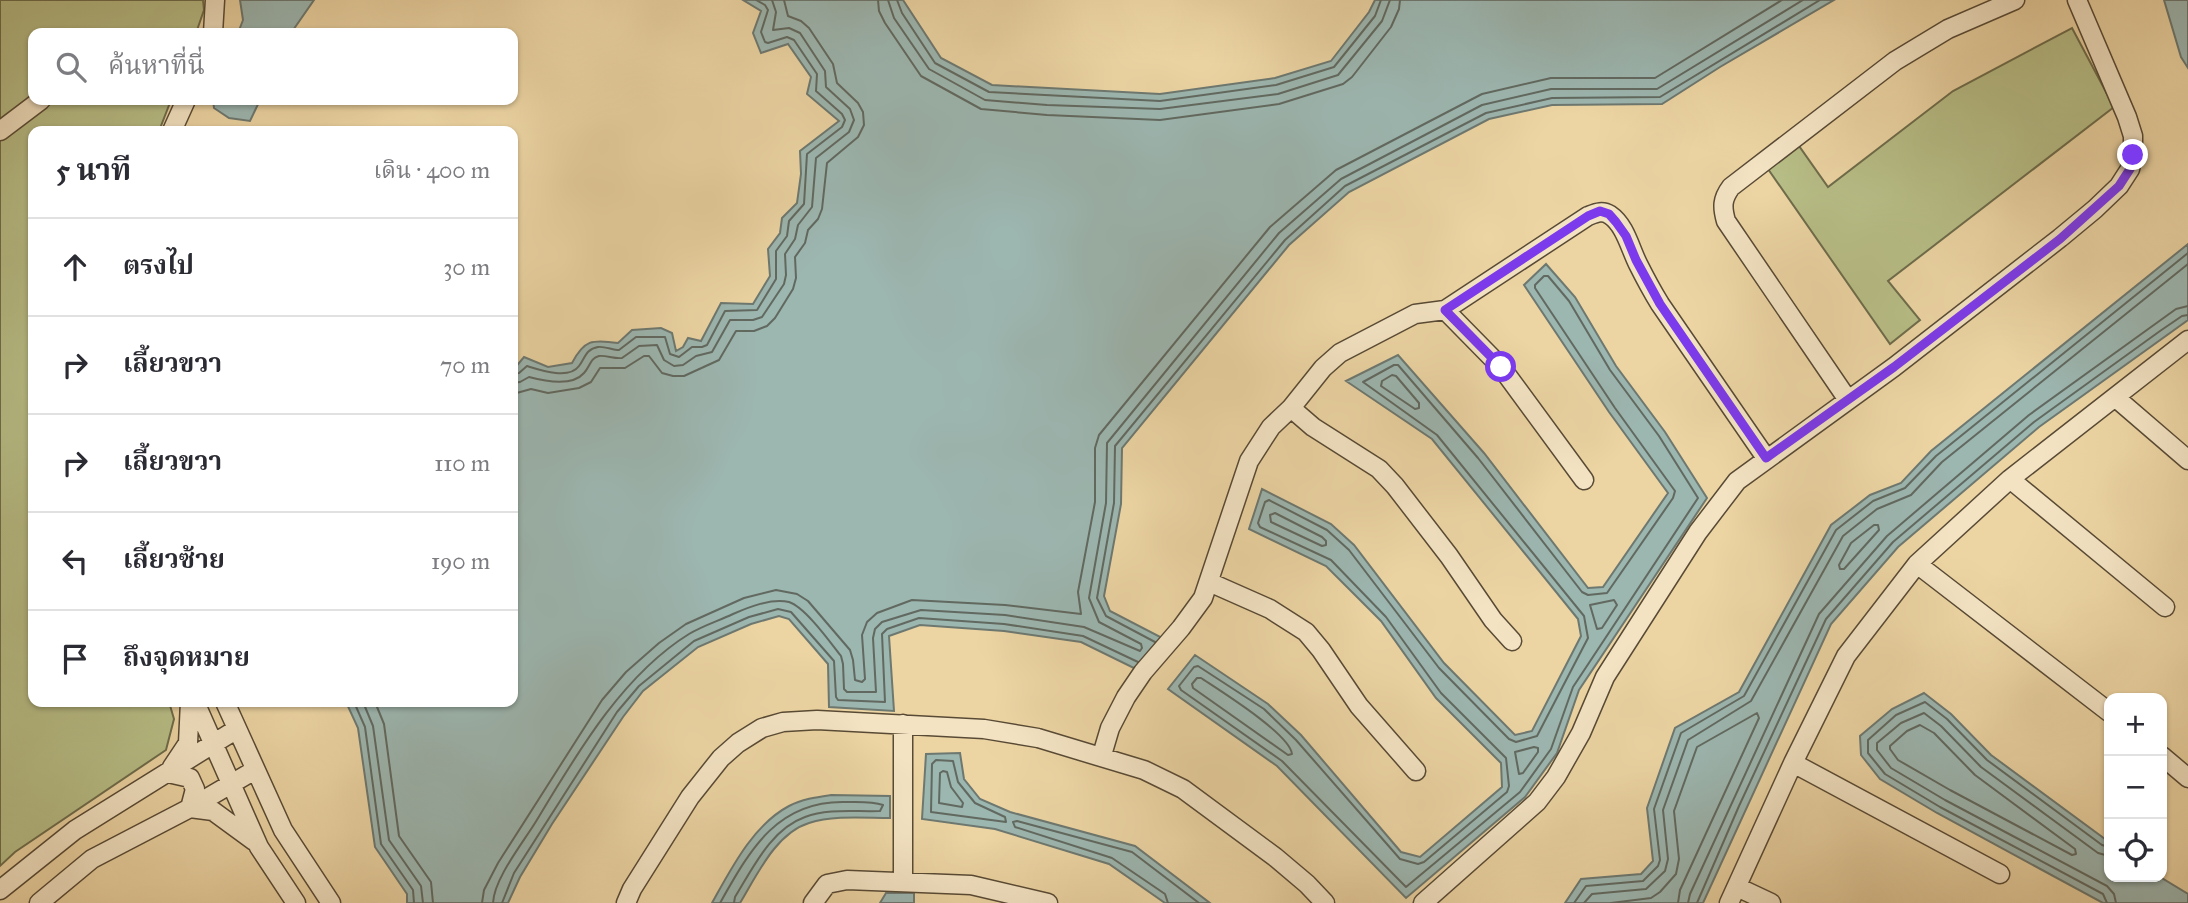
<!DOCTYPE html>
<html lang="th">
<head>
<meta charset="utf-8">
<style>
	:root { --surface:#fff; --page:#f2f2f3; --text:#2b2b33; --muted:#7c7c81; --line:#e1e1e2 }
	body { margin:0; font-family:"IM FELL Great Primer","Noto Serif Thai",serif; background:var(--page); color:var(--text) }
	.controls { position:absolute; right:21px; bottom:21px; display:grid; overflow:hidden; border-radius:14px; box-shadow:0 2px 5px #0004 }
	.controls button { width:63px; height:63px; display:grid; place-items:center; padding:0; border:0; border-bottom:2px solid var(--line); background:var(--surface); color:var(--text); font:35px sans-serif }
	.stop { position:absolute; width:21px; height:21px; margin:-16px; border:5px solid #7c3aed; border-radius:50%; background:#fff }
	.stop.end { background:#7c3aed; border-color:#fff; box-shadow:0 2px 7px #0008 }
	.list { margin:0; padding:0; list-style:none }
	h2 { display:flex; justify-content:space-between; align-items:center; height:91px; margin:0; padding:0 28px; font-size:30px }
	h2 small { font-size:23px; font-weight:400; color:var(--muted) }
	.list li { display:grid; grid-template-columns:46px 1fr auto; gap:21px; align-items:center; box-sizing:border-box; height:98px; padding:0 28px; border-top:2px solid var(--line) }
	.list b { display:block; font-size:26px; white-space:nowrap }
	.list em { font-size:23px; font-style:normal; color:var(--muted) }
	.icon { flex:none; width:38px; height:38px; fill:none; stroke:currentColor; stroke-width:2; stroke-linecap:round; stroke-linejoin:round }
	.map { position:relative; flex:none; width:2188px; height:903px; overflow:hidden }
	.search { position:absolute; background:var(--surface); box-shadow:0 2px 5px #0004; left:28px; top:28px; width:490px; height:77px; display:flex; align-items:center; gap:18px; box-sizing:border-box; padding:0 24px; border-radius:14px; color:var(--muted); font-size:26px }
	.panel { position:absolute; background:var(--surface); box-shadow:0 2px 5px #0004; left:28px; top:126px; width:490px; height:581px; border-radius:14px }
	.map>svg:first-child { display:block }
	.green { fill:#b7bd86; stroke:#6e6c4b; stroke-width:2 }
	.water { fill:#9cb6b0; stroke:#6d7870; stroke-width:2 }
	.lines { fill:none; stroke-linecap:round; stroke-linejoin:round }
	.shore { stroke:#616960; stroke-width:2 }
	.street-casing { stroke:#584a35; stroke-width:21 }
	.street { stroke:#f3e3c3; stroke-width:18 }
	.route { stroke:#7c3aed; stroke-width:9 }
</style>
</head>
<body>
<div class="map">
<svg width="2188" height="903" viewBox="0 0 2188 903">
	<rect width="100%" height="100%" fill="#ecd4a3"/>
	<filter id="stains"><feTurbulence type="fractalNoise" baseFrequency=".00286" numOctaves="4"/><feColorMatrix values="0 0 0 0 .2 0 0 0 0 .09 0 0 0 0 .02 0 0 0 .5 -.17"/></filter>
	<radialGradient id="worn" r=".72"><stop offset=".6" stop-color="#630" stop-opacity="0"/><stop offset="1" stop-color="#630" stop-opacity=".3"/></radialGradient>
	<path class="green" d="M0 0H203L204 10 196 33H33V100H171L159 131H33V702H169L174 719 166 750 15 852 0 866Z
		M2072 28 2114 107 1888 281 1920 320 1890 344 1768 169 1799 146 1828 187 1953 91Z"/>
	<path class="water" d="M240 0H314L291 33H238L243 20Z
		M743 0H903L941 58 992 85 1160 94 1275 78 1331 61 1369 12 1375 0H1834L1720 67 1662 104 1552 105 1489 119 1349 192 1289 245 1122 448 1121 504 1104 596 1110 611 1170 642 1142 672 1081 642 1004 631 920 625 889 636 894 711 829 707 828 664 789 619 779 616 751 624 698 647 643 691 623 717 552 824 520 877 508 903H407V894L375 847 358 728 346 702H513V370L524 357 548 367 572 363C584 340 592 339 618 343L632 330 661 328 672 333 676 351 683 347 688 338 701 341 721 303 753 304 770 276 768 249 780 233 782 218 797 203 801 174 800 151 839 121 807 94 811 77 788 44 761 53 753 33 761 11Z
		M2164 0H2188V68L2181 57Z
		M213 100H260L250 121 229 118 214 108Z
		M2188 244V320L2039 427 1898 547 1831 624 1703 903H1565L1581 879 1641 874 1653 861 1647 808 1675 728 1739 692 1831 525 1870 495 1901 483 1931 451Z
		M1546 264 1575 297 1616 366 1665 432 1707 498 1579 690 1557 753 1525 797 1406 898 1277 766 1168 689 1195 655 1268 704 1301 735 1401 852 1420 857 1502 787 1501 763 1436 698 1381 621 1326 566 1249 529 1262 489 1331 524 1354 545 1444 663 1515 735 1532 731 1581 636 1578 619 1432 439 1346 381 1398 355 1484 453 1588 588 1603 587 1668 493 1609 412 1524 285Z
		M1924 693 1951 714 1991 755 2109 842V877H2160L2188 894V903H2103L1937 813 1880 779 1861 755 1860 736 1892 709Z
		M960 753 964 779 980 799 1010 812 1135 846 1210 903H1165L1109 864 995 829 922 819 926 754Z
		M831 795 890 796V818C864 818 834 815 809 823 776 833 757 875 740 903H712C731 869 753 825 789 806 802 799 817 797 831 795Z
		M886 893H914V903H880Z"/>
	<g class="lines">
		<path class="shore" d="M878 0 879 11 885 23 921 76 981 109 1047 115 1160 120 1279 104 1343 84 1352 77 1391 27 1399 9 1400 0
			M888 0 894 18 929 69 985 100 1047 105 1160 109 1278 94 1338 75 1382 21 1390 0
			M897 0 902 13 935 63 989 92 1160 101 1276 85 1334 67 1375 16 1381 0
			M1544 276H1548L1569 301 1610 370 1659 436 1698 498 1573 687 1551 749 1520 792 1406 887 1282 761 1181 690 1179 686 1194 667 1198 666 1264 709 1296 740 1400 859 1418 864 1424 862 1507 792 1509 786 1506 758 1441 693 1386 617 1331 560 1260 527 1258 523 1265 502 1269 500 1327 530 1349 550 1439 668 1509 739 1516 742 1537 736 1588 638 1584 616 1437 435 1363 382 1394 365H1398L1478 458 1582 592 1588 595 1607 593 1673 498 1675 491 1615 408 1535 288V285Z
			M513 374 519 373 527 366C540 370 569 380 579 366 585 358 586 349 598 347 604 346 613 350 619 350L636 337H665L670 354 679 357 692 347H702L707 345 725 311 757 310 776 279V251L787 236 789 221 804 204 807 154 842 127 845 120 842 114 816 91 817 74 794 40 787 37 768 43 765 42 761 32 768 10 765 5 756 0
			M1392 375 1396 376 1419 403V408L1415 409 1381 386 1382 381Z
			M513 383 520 382 529 377C544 381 572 387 584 373 590 367 590 358 599 356 606 355 614 359 622 358L639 346 657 345 664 360 674 366 683 365 696 356 712 352 730 320H753L762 317 784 284 786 275 785 254 795 239 798 225 812 207 816 158 849 132 854 120 850 109 826 87 825 71 800 33 789 28 773 30 776 12 772 0
			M513 394 531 389 548 393 579 388 591 382 600 368H625L644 356H649L662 373 673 376H684L719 360 736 331H754L767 326 775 318 793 289 796 278 795 257 805 243 808 230 818 219 822 209 827 163 858 137 864 125 863 112 858 103 837 83 833 64 809 28 801 21 788 16 784 0
			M1275 513 1322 537 1326 541V545L1322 546 1271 522 1270 515Z
			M1874 525H1878L1879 530 1844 569H1840L1839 565 1851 543Z
			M1614 600 1617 605 1602 628 1597 629 1590 605Z
			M1155 642 1106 616 1097 598 1114 503 1115 446 1285 240 1345 186 1486 113 1552 98 1660 97 1820 0
			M1197 678H1201C1219 690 1290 734 1292 754L1288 755 1193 688 1192 684Z
			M354 702 365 727 381 844 413 890 414 903
			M363 702 373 726 389 840 421 886 423 903
			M375 702 384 724 399 836 431 882 433 903
			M1920 725 1934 733 1975 775 2075 849 2076 854 2072 855 1950 790 1898 760 1890 749V746L1907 731Z
			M1534 747 1538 748V752L1523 773 1519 774 1515 752Z
			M936 760 953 761 958 782 975 803 1005 817 1006 822 931 812 932 764Z
			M943 771 947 772 951 787 963 803 962 807 939 803 940 773Z
			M2109 856 2098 853 1981 767 1941 726 1924 713 1901 723 1877 743V750L1891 768 1945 800 2107 886 2114 894 2116 903
			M482 903 484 890 498 863 602 700 626 672 659 643 686 624 744 598 776 590 797 594 808 601 850 650 853 660 855 680 862 682 865 679 862 635 867 622 877 613 912 600 1005 605 1081 614 1078 592 1095 502V448L1099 435 1270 227 1336 170 1482 94 1551 78H1655L1782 0
			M493 903C494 879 522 844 535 823 575 757 621 676 689 634 702 626 718 621 733 614 749 607 771 598 789 602 805 607 830 642 841 656L843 664 844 689 847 692H876L873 638 875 629 882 622 921 610 1005 615 1084 627 1140 651 1142 648 1141 644 1099 622 1089 598 1106 503 1107 443 1279 233 1341 179 1482 105 1551 89H1657L1803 0
			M502 903 514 873 617 712 639 686 694 641 749 617 778 609 791 612 834 661 836 697 838 700 885 702 882 634 887 629 919 618 1004 624 1083 636 1138 662
			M720 903C750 850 777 800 846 802 857 802 872 801 883 805L880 811C856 812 828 808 805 817 771 829 753 868 735 897L734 903
			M1168 903 1165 894 1112 858 1015 827 1013 822 1017 821 1132 852 1199 903
			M1574 903 1586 886 1643 881 1658 866 1660 860 1654 809 1681 733 1744 696 1836 530 1873 501 1905 488 1936 456 2188 253
			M1584 903 1592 894 1646 889 1665 871 1668 859 1663 810 1688 740 1751 701 1843 536 1877 509 1911 495 1942 462 2188 264
			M1611 903 1651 898 1660 892 1676 874 1679 859 1674 811 1697 747 1757 713 1759 718 1680 890 1678 903
			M1688 903 1690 894 1819 614 1887 536 2029 415 2176 309 2188 306
			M1697 903 1739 806 1826 619 1893 542 2034 422 2160 331 2182 316 2188 315
			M2107 903 2103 894 1940 807 1885 774 1868 753V740L1896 715 1925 702 1947 719 1987 760 2102 845 2109 847"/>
		<defs>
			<path id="street" d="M213 33 215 0
				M0 131 41 100
				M172 131 186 100
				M1445 310 1501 367 1584 480
				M2116 398 2188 460
				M1848 400 1726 221C1722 207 1722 199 1731 187L1895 61 1948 29 2015 0
				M1291 408 1313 427 1379 469 1395 486 1449 556 1493 620 1512 641
				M2010 479 2165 607
				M1917 564 2109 712
				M1209 582 1270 609 1306 632 1321 650 1359 706 1416 771
				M195 702 259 847 296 903
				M225 702 283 830 331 903
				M903 724V882
				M1102 755 1110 728 1126 697 1143 672 1181 628 1203 598 1249 461 1271 427 1291 408 1323 368 1340 353 1415 314 1445 310 1588 216C1596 213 1602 210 1610 215 1625 225 1630 248 1638 264 1645 278 1652 291 1660 304L1766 458
				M2162 756 2188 778
				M1793 763 2000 874
				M172 767 188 743 190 702
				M168 773 190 778 195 789 190 808
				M190 808 213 811 254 841
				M1737 887 1771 903
				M0 890 75 830 237 729
				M39 903 92 859 190 808 255 770
				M626 903 632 889 690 797 721 758 738 743 762 728 783 722 817 720 984 729 1038 738 1144 770 1183 789 1275 857 1307 884 1325 903
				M813 903 827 884 847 880 971 885 1048 903
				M1423 903 1519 818 1537 802 1556 777 1581 733 1605 677 1698 532 1737 481 1894 367 2060 238 2095 209 2119 186 2130 169 2133 155V136L2127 117 2077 0
				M1729 903 1793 763 1846 656 1917 564 2010 479 2188 340"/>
		</defs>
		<use href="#street" class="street-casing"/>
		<use href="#street" class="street"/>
	</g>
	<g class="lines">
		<path class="route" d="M1501 367 1445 310 1588 216 1600 211 1609 214 1616 222 1626 236 1636 260 1660 304 1766 458 1894 367 2060 239 2119 186 2130 169 2133 155"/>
	</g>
	<rect width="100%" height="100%" filter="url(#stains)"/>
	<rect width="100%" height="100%" fill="url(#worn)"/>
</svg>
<div class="controls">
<button>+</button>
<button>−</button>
<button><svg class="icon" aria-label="locate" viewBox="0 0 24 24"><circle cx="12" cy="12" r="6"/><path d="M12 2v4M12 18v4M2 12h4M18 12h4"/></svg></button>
</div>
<div class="stop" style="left:1501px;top:367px"></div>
<div class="stop end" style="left:2133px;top:155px"></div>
<div class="search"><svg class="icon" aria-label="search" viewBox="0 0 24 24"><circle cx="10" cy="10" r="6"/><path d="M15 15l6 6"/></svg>ค้นหาที่นี่</div>
<section class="panel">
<h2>5 นาที<small>เดิน · 400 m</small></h2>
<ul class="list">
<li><svg class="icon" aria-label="ahead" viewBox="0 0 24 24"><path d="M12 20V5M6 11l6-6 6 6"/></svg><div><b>ตรงไป</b></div><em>30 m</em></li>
<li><svg class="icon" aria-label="right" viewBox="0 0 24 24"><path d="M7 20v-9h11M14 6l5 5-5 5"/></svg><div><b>เลี้ยวขวา</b></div><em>70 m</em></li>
<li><svg class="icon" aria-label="right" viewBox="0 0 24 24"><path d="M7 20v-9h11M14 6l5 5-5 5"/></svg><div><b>เลี้ยวขวา</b></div><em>110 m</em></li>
<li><svg class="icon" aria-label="left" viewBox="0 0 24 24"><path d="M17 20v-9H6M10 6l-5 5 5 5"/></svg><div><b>เลี้ยวซ้าย</b></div><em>190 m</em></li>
<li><svg class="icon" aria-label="arrive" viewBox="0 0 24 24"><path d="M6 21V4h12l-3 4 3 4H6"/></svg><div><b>ถึงจุดหมาย</b></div></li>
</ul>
</section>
</div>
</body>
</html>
